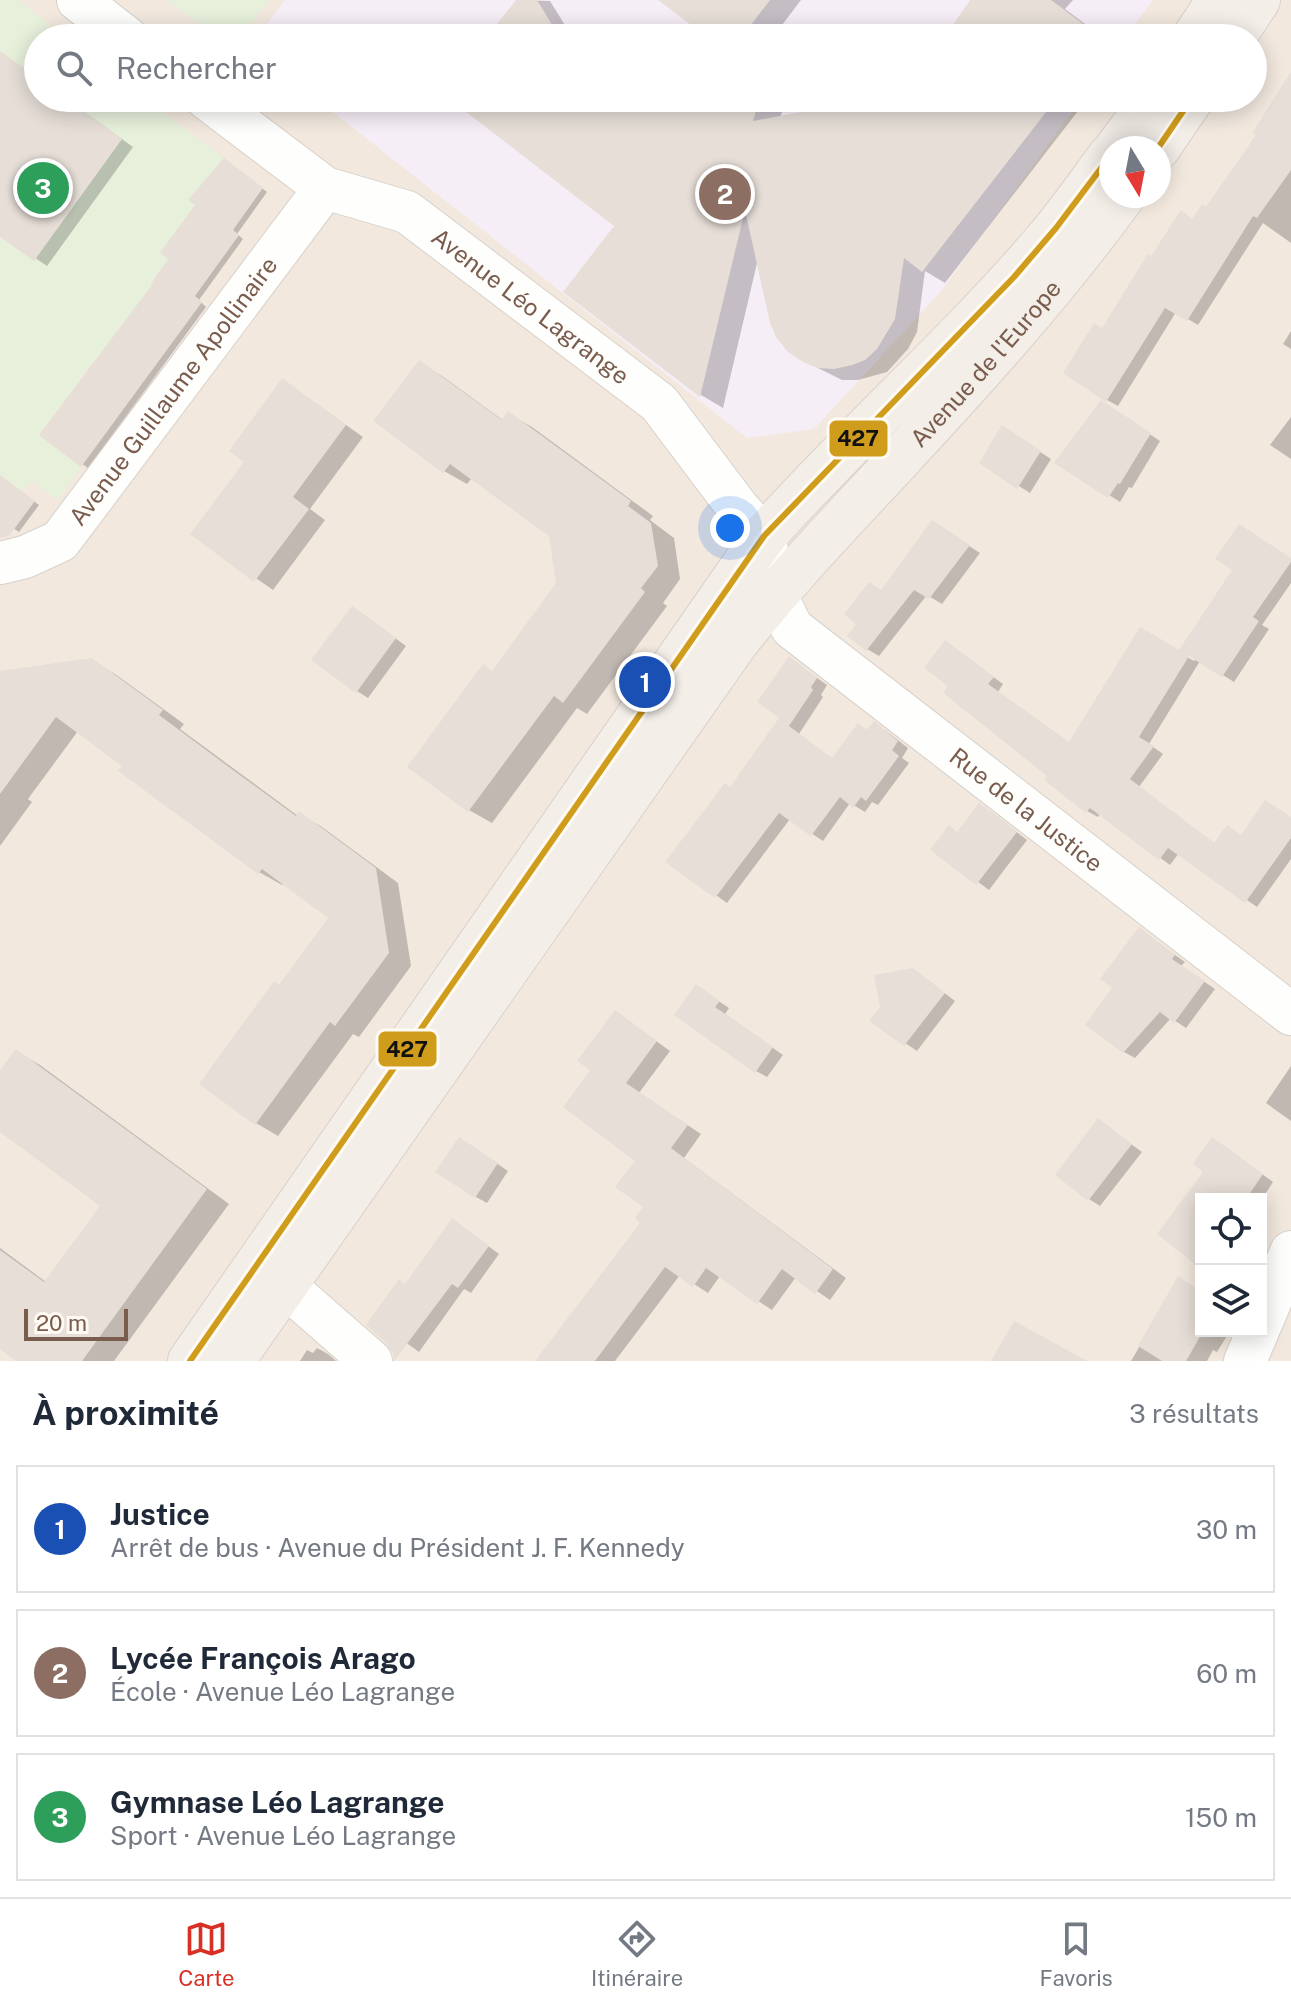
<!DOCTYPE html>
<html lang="fr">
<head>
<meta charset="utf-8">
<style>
	:root { --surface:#fff; --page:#f2f2f3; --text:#1f2937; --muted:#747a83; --line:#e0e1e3; --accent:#d93025 }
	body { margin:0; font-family:"Public Sans",sans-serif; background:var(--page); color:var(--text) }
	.controls { position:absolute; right:24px; bottom:24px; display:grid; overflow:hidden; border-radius:0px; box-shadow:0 4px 20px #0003 }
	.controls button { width:72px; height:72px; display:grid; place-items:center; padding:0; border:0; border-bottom:2px solid var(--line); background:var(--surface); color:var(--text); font:40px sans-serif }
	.compass { position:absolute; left:1099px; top:136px; width:72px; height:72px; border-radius:50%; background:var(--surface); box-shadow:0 4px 20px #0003; rotate:170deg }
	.scale { position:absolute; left:24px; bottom:20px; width:104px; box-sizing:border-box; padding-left:8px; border:4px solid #7a5c4d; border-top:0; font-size:22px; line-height:28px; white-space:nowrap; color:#7a5c4d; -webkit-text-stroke:6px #fffaf3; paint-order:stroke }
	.you { position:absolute; left:730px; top:528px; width:28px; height:28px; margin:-20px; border:6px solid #fff; border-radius:50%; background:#1a73e8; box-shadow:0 0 0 12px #1a73e833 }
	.badge { display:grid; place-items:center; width:52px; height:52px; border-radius:50%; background:var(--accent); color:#fff; font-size:26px; font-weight:700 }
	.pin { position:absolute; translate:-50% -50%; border:4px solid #fff; box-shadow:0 2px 8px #0006 }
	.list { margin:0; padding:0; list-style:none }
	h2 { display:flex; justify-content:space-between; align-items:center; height:104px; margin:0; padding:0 32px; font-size:34px }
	h2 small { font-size:26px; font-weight:400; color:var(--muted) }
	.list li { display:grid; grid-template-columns:52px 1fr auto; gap:24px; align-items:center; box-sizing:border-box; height:128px; margin:0 16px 16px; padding:0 16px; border:2px solid var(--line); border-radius:0px }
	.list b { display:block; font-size:30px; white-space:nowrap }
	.list p { margin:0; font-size:26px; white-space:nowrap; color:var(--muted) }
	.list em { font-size:26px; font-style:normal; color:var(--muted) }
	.icon { flex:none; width:44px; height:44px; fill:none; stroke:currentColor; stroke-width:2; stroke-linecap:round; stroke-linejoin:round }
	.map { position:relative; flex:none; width:1291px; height:1361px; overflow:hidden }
	.search { position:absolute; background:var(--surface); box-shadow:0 4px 20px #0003; left:24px; right:24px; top:24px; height:88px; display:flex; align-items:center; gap:20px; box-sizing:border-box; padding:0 28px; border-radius:44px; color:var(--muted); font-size:30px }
	.sheet { height:536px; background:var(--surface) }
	nav { display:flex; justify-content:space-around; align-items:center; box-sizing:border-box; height:112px; border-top:2px solid var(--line); background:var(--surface); font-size:22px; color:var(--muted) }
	nav a { display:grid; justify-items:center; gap:4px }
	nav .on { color:var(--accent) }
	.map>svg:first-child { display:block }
	.residential { fill:#f2e8de; fill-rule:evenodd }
	.education { fill:#f6eef6 }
	.green { fill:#e7f0db }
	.shadow { fill:#0003 }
	.building { fill:#e6ded7 }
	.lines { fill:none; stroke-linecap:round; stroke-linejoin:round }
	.minor-casing { stroke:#d7d1cb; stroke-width:44 }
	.major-casing { stroke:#dad1cc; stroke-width:46 }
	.minor { stroke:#fefefd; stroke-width:42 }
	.major { stroke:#f3eee8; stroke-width:44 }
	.bus-1-casing { stroke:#fffaf3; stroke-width:12 }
	.bus-1 { stroke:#d09c1b; stroke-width:6 }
	.labels { text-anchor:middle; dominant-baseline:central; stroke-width:6; stroke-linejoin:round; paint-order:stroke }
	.street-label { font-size:24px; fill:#7a5c4d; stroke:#fffaf3 }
	.line-badge { stroke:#fffaf3; stroke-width:3 }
	.pale-badge-label { font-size:22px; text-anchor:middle; font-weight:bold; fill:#111 }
</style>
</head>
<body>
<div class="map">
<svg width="1291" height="1361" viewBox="0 0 1291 1361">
	<rect width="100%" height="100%" fill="#f9f5f0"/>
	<path class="residential" d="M0 0H1291V1361H0ZM38 38H1253V98H38ZM1111 148H1159V196H1111ZM1201 1199H1261V1331H1201Z"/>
	<path class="education" d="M285 0H1153L1125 38H256Z
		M315 98H1082L942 290 814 429 747 438Z"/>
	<path class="green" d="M0 0H18L66 38H38V98H143L224 158 189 200 198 207 160 253 202 285 194 296 160 270 151 283 153 286 127 322 124 320 115 332 157 364 149 375 110 346 96 364 93 362 39 435 81 467 58 500 32 480 22 492 0 475Z
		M166 0H269L241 38H219Z"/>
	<path class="shadow" d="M519 0 550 1 573 38H489Z
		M663 0H801L776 33 784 38H712Z
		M972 0H1073L1065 9 1104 38H941L955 25Z
		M0 52 38 79V98H65L133 147 47 266 0 234Z
		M1291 81V243L1263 223 1198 325 1176 312 1118 406 1107 400 1103 330 1151 259 1206 210 1259 135Z
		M452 98H651L689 112 700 98H787L780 118 817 111 855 98H1088L945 283 925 271 917 332 908 349 887 372 858 380H842L804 361 758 259 723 408 701 395 566 292 617 225Z
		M230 163 267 192 237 234 243 239 199 300 206 307 88 468 42 435 155 284Z
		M1291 331V349L1283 344Z
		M419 362 442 376 504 421 509 414 532 427 653 516 650 520 674 538 680 579 663 603 667 606 587 714 577 708 492 823 469 810 493 672 558 584 550 535 472 478 467 484 444 471Z
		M283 380 363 437 310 509 325 520 273 590 193 534 246 462Z
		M1112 409 1160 441 1132 488 1129 487 1120 502 1057 462Z
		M1291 417V459L1270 445Z
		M1014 435 1051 459 1030 493 982 463Z
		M0 477 39 505 19 532 7 524 0 533Z
		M944 530 980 553 942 604 927 595 879 656 867 649Z
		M1291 559V583L1262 625 1269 629 1234 682 1200 661 1149 744 1163 754 1139 787 1215 844 1291 818V859L1257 907 1179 853 1170 865 1100 814 1098 817 1087 811 950 686 946 642 1003 684 998 692 1071 744 1140 630 1194 661Z
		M364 615 406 646 368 698 357 691Z
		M789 658 827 685 821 695 823 697 799 734 833 760 868 731 885 730 908 748 902 758 909 763 878 805 872 802 865 812 850 803 823 841 790 819 727 903 668 861 731 789 781 718Z
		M91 660 115 674 184 724 180 729 256 785 298 816 300 814 322 827 398 883 411 966 359 1037 353 1034 278 1136 256 1123 280 987 331 918 284 883 282 885 259 872 121 771 125 765 78 731 28 799 32 802 0 846V679Z
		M991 812 1027 840 989 890 933 849Z
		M1140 930 1185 962 1181 966 1215 989 1186 1028 1171 1018 1135 1058 1124 1052 1114 988Z
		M925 978 955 1001 917 1051 872 1021Z
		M696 986 729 1008 725 1014 783 1055 767 1077 756 1071Z
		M616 1012 670 1051 639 1093 701 1134 684 1158 846 1278 830 1300 796 1277 772 1310 720 1276 708 1293 680 1275 615 1361H538L643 1222 646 1206 638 1161 592 1070Z
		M17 1052 40 1065 229 1204 114 1361H20L0 1347V1248L46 1282 103 1205 0 1130V1074Z
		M1291 1066V1121L1266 1103Z
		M1099 1121 1142 1152 1100 1206 1089 1199Z
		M471 1146 508 1171 487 1203 476 1197Z
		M1224 1146 1273 1182 1261 1201 1201 1199V1264L1159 1234Z
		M464 1228 499 1254 471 1293 464 1289 419 1352 373 1319Z
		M1179 1279 1201 1293V1331H1230L1217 1352 1213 1350 1207 1361H1131Z
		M317 1348 328 1354 336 1361H300L307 1350 313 1353Z"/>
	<path class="building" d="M516 0H537L560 38H486Z
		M658 0H770L741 38H708Z
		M970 0H1051L1102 38H944Z
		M0 51 38 78V98H65L122 139 34 261 0 237Z
		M1291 72V170L1257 218 1253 216 1187 321 1165 308 1106 402 1063 373 1094 323 1102 328 1148 254 1151 256 1181 210 1192 219 1202 204 1206 207 1256 135 1252 133Z
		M448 98H656L689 110 698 98H760L753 121 817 109 851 98H1057L922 272 904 258 895 319 877 349 865 360 852 365 834 369 818 368 803 362 788 352 776 337 770 323 745 210 700 397 563 292 614 226Z
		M224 158 263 188 233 230 239 235 195 296 202 302 81 467 39 435 152 285 151 284 168 259 160 253 195 205 188 200Z
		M419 360 502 420 508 411 631 501 628 506 651 523 658 566 641 588 645 592 563 703 554 696 468 812 407 767 483 664 492 671 556 583 549 536 450 464 443 473 373 421Z
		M282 378 346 425 293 497 309 509 254 582 190 534 244 462 229 451Z
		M1101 400 1151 433 1120 484 1118 483 1108 498 1054 463Z
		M1002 425 1041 451 1017 489 979 463Z
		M0 475 35 501 9 536 0 538Z
		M932 520 970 545 929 599 914 590 866 651 847 636 856 624 844 614 869 582 881 590Z
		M1239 524 1291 558V562L1253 617 1259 621 1222 677 1189 656 1139 737 1154 746 1130 779 1214 843 1227 825 1241 835 1265 800 1291 817V838L1245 903 1168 848 1159 860 1090 808 1086 813 1044 780 1047 776 943 693 948 686 924 668 945 640 994 677 988 684 1069 742 1140 627 1188 655 1179 650 1232 570 1215 559Z
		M352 606 396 638 356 693 311 660Z
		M789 656 817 678 811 687 813 690 789 726 832 758 858 723 867 730 874 721 898 741 892 750 899 756 866 801 861 797 853 808 840 797 811 836 779 813 715 898 665 862 725 783 730 787 779 718 757 702Z
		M92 658 163 710 159 715 233 770 296 816 299 811 376 868 389 953 335 1026 330 1022 255 1125 199 1084 274 981 279 985 328 918 262 869 258 874 118 771 122 766 56 717 0 794V671Z
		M979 803 1017 832 976 885 930 850 949 825 957 832Z
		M1139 927 1175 955 1172 959 1205 981 1174 1023 1160 1012 1123 1053 1085 1025 1112 988 1100 979Z
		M913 968 945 993 904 1046 869 1021 880 1007 874 975Z
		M696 984 720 1001 715 1007 773 1047 755 1073 674 1015Z
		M615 1010 657 1041 626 1083 688 1125 671 1148 833 1269 815 1294 782 1269 757 1304 706 1268 693 1287 665 1267 595 1361H535L640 1223 635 1218 643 1207 615 1187 635 1161 563 1107 590 1070 577 1061Z
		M16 1049 207 1189 82 1361H16L0 1349V1250L44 1282 100 1206 0 1132V1070Z
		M1098 1118 1132 1144 1088 1201 1055 1175Z
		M459 1137 498 1163 475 1198 435 1172Z
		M1212 1137 1263 1174 1246 1199H1201V1269L1157 1234 1203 1172 1193 1164Z
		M452 1218 489 1246 458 1288 452 1284 394 1361 393 1353 387 1344 366 1325 399 1279 405 1284Z
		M1178 1276 1201 1291V1335L1186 1361H1162L1138 1346Z
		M1014 1321 1087 1361H991Z"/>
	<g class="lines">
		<defs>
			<g id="minor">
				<path d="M78 0 127 38"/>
				<path id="s1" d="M206 98 325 188 407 212 659 403 738 508 764 536 775 593 792 628 1291 1014"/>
				<path id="s2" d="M0 563 25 557 60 541 325 188"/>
				<path d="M284 1285 371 1361"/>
				<path d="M1261 1324 1291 1252"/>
				<path d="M1245 1361 1258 1331"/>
			</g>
			<g id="major">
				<path d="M1194 38 1219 0"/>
				<path d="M1233 38 1258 0"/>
				<path d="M1117 148 1154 98"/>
				<path d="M1158 148 1192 98"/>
				<path d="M190 1361 764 536C855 434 959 343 1048 238 1070 212 1090 183 1111 155"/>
				<path id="s3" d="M232 1361 735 644C784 581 839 524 893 466 973 380 1054 291 1123 196"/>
			</g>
		</defs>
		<use href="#minor" class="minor-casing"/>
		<use href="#major" class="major-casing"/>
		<use href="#minor" class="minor"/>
		<use href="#major" class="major"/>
		<defs>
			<path id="bus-1" d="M1158 148 1192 98
				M190 1361 764 536 1014 277 1056 228 1111 155"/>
		</defs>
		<use href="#bus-1" class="bus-1-casing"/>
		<use href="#bus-1" class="bus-1"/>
	</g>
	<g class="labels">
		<g class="street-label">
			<text stroke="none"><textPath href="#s1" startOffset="390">Avenue Léo Lagrange</textPath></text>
			<text stroke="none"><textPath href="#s3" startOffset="1252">Avenue de l'Europe</textPath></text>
			<text stroke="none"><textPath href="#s2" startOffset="252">Avenue Guillaume Apollinaire</textPath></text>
			<text stroke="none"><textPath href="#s1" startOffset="1114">Rue de la Justice</textPath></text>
		</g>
	</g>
	<g class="line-badge">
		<rect x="828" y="419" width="61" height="39" rx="8" fill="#d09c1b"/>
		<rect x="377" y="1030" width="61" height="38" rx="8" fill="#d09c1b"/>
	</g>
	<g class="pale-badge-label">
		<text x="858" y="446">427</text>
		<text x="407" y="1057">427</text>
	</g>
</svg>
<div class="controls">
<button><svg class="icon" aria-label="locate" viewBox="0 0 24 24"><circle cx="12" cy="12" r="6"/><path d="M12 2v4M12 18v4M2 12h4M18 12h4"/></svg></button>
<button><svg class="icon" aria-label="layers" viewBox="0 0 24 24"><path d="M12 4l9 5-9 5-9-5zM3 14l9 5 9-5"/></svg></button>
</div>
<svg class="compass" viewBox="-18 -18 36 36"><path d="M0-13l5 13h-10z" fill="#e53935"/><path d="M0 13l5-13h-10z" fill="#747a83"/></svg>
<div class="scale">20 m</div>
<div class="you"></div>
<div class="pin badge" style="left:645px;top:682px;background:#1a4fb4">1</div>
<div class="pin badge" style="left:725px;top:194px;background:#8d6e63">2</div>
<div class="pin badge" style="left:43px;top:188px;background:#2e9e5b">3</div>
<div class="search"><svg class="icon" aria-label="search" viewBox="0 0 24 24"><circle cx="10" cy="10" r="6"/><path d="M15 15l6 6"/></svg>Rechercher</div>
</div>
<section class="sheet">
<h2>À proximité<small>3 résultats</small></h2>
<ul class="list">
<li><span class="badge" style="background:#1a4fb4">1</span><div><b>Justice</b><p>Arrêt de bus · Avenue du Président J. F. Kennedy</p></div><em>30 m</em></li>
<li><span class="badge" style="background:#8d6e63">2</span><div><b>Lycée François Arago</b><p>École · Avenue Léo Lagrange</p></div><em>60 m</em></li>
<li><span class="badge" style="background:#2e9e5b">3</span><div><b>Gymnase Léo Lagrange</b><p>Sport · Avenue Léo Lagrange</p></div><em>150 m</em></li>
</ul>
</section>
<nav>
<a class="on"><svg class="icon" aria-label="map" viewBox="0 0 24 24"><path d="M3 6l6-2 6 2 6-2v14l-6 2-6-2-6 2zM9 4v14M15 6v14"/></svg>Carte</a>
<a><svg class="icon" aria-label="directions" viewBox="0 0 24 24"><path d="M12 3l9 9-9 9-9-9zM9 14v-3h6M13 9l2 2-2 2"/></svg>Itinéraire</a>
<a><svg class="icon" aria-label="saved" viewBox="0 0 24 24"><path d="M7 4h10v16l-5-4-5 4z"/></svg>Favoris</a>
</nav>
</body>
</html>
